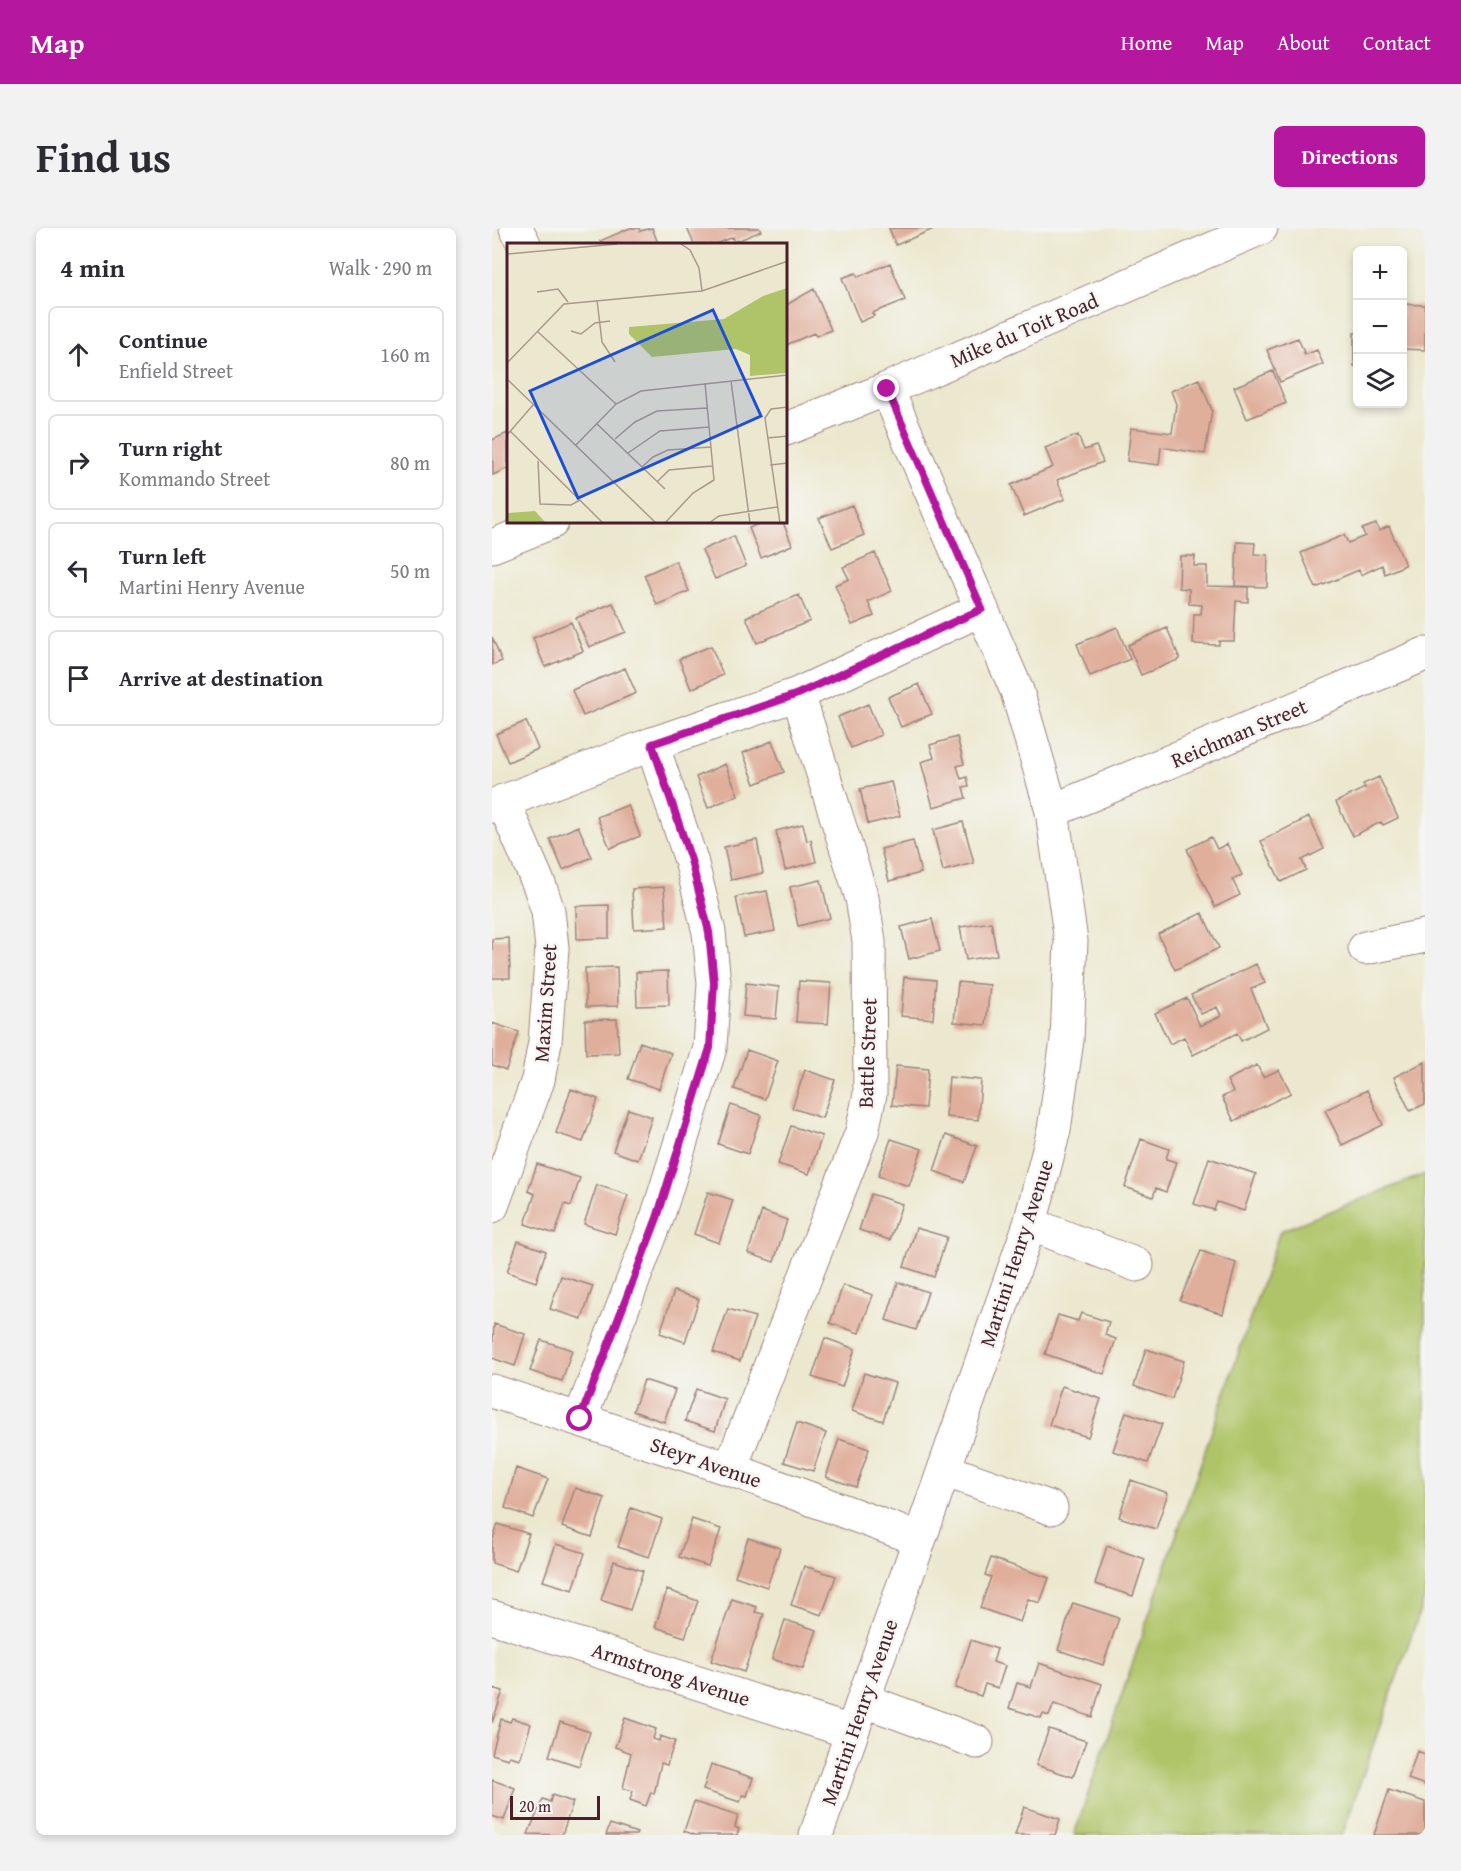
<!DOCTYPE html>
<html lang="en">
<head>
<meta charset="utf-8">
<style>
	:root { --surface:#fff; --page:#f2f2f3; --text:#2b2b33; --muted:#7c7c81; --line:#e1e1e2; --accent:#b5179e }
	body { margin:0; font-family:"Gentium Book Plus",serif; background:var(--page); color:var(--text) }
	.controls { position:absolute; right:18px; top:18px; display:grid; overflow:hidden; border-radius:9px; box-shadow:0 3px 9px #0003 }
	.controls button { width:54px; height:54px; display:grid; place-items:center; padding:0; border:0; border-bottom:2px solid var(--line); background:var(--surface); color:var(--text); font:30px sans-serif }
	.scale { position:absolute; left:18px; bottom:15px; width:90px; box-sizing:border-box; padding-left:6px; border:3px solid #4a1f2b; border-top:0; font-size:16px; line-height:21px; white-space:nowrap; color:#4a1f2b; -webkit-text-stroke:4px #f6f6f2; paint-order:stroke }
	.stop { position:absolute; width:18px; height:18px; margin:-14px; border:4px solid #b5179e; border-radius:50%; background:#fff }
	.stop.end { background:#b5179e; border-color:#fff; box-shadow:0 2px 6px #0008 }
	.list { margin:0; padding:0; list-style:none }
	h2 { display:flex; justify-content:space-between; align-items:center; height:78px; margin:0; padding:0 24px; font-size:26px }
	h2 small { font-size:20px; font-weight:400; color:var(--muted) }
	.list li { display:grid; grid-template-columns:39px 1fr auto; gap:18px; align-items:center; box-sizing:border-box; height:96px; margin:0 12px 12px; padding:0 12px; border:2px solid var(--line); border-radius:9px }
	.list b { display:block; font-size:22px; white-space:nowrap }
	.list p { margin:0; font-size:20px; white-space:nowrap; color:var(--muted) }
	.list em { font-size:20px; font-style:normal; color:var(--muted) }
	.icon { flex:none; width:33px; height:33px; fill:none; stroke:currentColor; stroke-width:2; stroke-linecap:round; stroke-linejoin:round }
	.map { position:relative; flex:none; width:933px; height:1607px; overflow:hidden; border-radius:9px }
	header { display:flex; align-items:center; gap:36px; box-sizing:border-box; height:84px; padding:0 30px; background:var(--accent); color:#fff }
	header strong { font-size:28px }
	nav { display:flex; gap:33px; margin-inline-start:auto; font-size:21px }
	.intro { display:flex; align-items:center; justify-content:space-between; box-sizing:border-box; height:144px; padding:0 36px }
	h1 { margin:0; font-size:42px }
	.button { padding:15px 27px; border-radius:9px; background:var(--accent); color:#fff; font-size:21px; font-weight:700 }
	main { display:flex; gap:36px; padding:0 36px }
	aside { flex:1; background:var(--surface); border-radius:9px; box-shadow:0 3px 9px #0003 }
	.map>svg:first-child { display:block }
	.green { fill:#afc468; stroke:#7c724a; stroke-width:1.5 }
	.building { fill:#e0af9c }
	.lines { fill:none; stroke-linecap:round; stroke-linejoin:round }
	.minor-casing { stroke:#9b847d; stroke-width:35 }
	.minor { stroke:#fff; stroke-width:33 }
	.route { stroke:#b5179e; stroke-width:8 }
	.labels { text-anchor:middle; dominant-baseline:central; stroke-width:5; stroke-linejoin:round; paint-order:stroke }
	.street-label { font-size:21px; fill:#4a1f2b; stroke:#f6f6f2 }
	.inset-road { fill:none; stroke:#ab988d; stroke-width:1.5 }
	.view { fill:#1d4ed8; fill-opacity:0.15; stroke:#1d4ed8; stroke-width:3 }
	.inset-edge { fill:none; stroke:#4a1f2b; stroke-width:3 }
</style>
</head>
<body>
<header>
<strong>Map</strong>
<nav><a>Home</a><a>Map</a><a>About</a><a>Contact</a></nav>
</header>
<div class="intro"><h1>Find us</h1><a class="button">Directions</a></div>
<main>
<aside>
<h2>4 min<small>Walk · 290 m</small></h2>
<ul class="list">
<li><svg class="icon" aria-label="ahead" viewBox="0 0 24 24"><path d="M12 20V5M6 11l6-6 6 6"/></svg><div><b>Continue</b><p>Enfield Street</p></div><em>160 m</em></li>
<li><svg class="icon" aria-label="right" viewBox="0 0 24 24"><path d="M7 20v-9h11M14 6l5 5-5 5"/></svg><div><b>Turn right</b><p>Kommando Street</p></div><em>80 m</em></li>
<li><svg class="icon" aria-label="left" viewBox="0 0 24 24"><path d="M17 20v-9H6M10 6l-5 5 5 5"/></svg><div><b>Turn left</b><p>Martini Henry Avenue</p></div><em>50 m</em></li>
<li><svg class="icon" aria-label="arrive" viewBox="0 0 24 24"><path d="M6 21V4h12l-3 4 3 4H6"/></svg><div><b>Arrive at destination</b></div></li>
</ul>
</aside>
<div class="map">
<svg width="933" height="1607" viewBox="0 0 933 1607">
	<rect width="100%" height="100%" fill="#f6f6f2"/>
	<filter id="ink" filterUnits="userSpaceOnUse"><feTurbulence type="fractalNoise" baseFrequency=".0167" numOctaves="2"/><feDisplacementMap in="SourceGraphic" scale="12" xChannelSelector="R" yChannelSelector="G"/><feConvolveMatrix kernelMatrix="1 2 1 2 8 2 1 2 1" color-interpolation-filters="sRGB"/></filter>
	<filter id="wash" filterUnits="userSpaceOnUse"><feTurbulence type="fractalNoise" baseFrequency=".008" numOctaves="4" result="noise"/><feDisplacementMap in="SourceGraphic" scale="24" xChannelSelector="R" yChannelSelector="G"/><feGaussianBlur stdDeviation="1.35" result="paint"/><feColorMatrix in="noise" values="0 0 0 0 0 0 0 0 0 0 0 0 0 0 0 0 0 1.4 0 .05"/><feComposite in="paint" operator="in"/></filter>
	<g filter="url(#wash)">
		<rect width="100%" height="100%" fill="#ece8cf"/>
		<path class="green" d="M933 946V1368L850 1607H582L788 1003Z"/>
		<g id="blocks">
			<path class="building" d="M138 0H147L148 3 160 0 166 15 110 16 108 13Z
				M195 0H267L269 3 243 14 241 9 224 16H202Z
				M397 0H444L404 17Z
				M398 35 413 72 380 85 382 88 368 94 350 50 364 45 366 49Z
				M322 61 339 102 324 108 322 105 294 117V77Z
				M910 76 933 77V122L910 121Z
				M862 105H866V138H862Z
				M806 110 813 127 825 122 831 136 788 154 775 122Z
				M781 143 794 175 755 191 742 159Z
				M707 151 720 182 713 226 669 219 667 237 635 233 639 200 680 205 684 176 679 163Z
				M16 205V240L1 247 0 212Z
				M586 207 592 222 604 218 611 234 565 252 573 271 532 288 519 257 561 239 553 220Z
				M360 277 372 307 340 320 327 290Z
				M271 294H291L300 317 269 330 257 300Z
				M884 296 887 303 897 298 913 337 893 346 890 337 869 347 867 342 824 360 809 325 852 307 856 315 873 308 870 301Z
				M242 308 254 338 223 351 210 322Z
				M745 314 763 315 762 326 776 327 775 359 743 358Z
				M383 325 400 363 376 374 382 388 360 397 343 357 357 351 351 339Z
				M688 328H703L702 338H715V358L756 359V374L744 373 742 413H727V417L701 416 702 386H709L710 377 697 376V361L687 360Z
				M184 333 197 363 165 377 152 347Z
				M307 367 318 393 265 415 254 389Z
				M121 375 134 404 97 419 84 390Z
				M79 394 91 423 53 439 41 410Z
				M625 399 638 431 598 448 585 416Z
				M675 400 688 431 649 447 636 417Z
				M0 409 10 433 0 437Z
				M219 418 231 447 199 461 187 431Z
				M133 440 144 465 91 488 80 462Z
				M427 456 440 486 409 499 396 469Z
				M376 476 389 507 359 520 346 489Z
				M34 493 46 521 16 534 4 506Z
				M465 509 472 536 465 538 469 551 475 549 477 558 471 559 474 570 441 579 429 534 442 530 438 517Z
				M280 513 292 544 263 556 251 525Z
				M233 536 246 567 216 580 204 549Z
				M887 549 906 590 891 597 889 594 861 608 844 574 873 560 871 556Z
				M399 554 408 588 376 596 368 561Z
				M136 577 148 608 118 620 105 589Z
				M817 589 832 621 810 632 814 642 789 654 769 613Z
				M471 594 482 635 451 643 441 602Z
				M311 596 315 613 319 612 324 634 293 642 284 603Z
				M86 598 100 629 71 642 58 611Z
				M719 609 725 621 735 616 750 647 740 651 748 667 723 679 695 621Z
				M265 612 271 645 239 652 232 619Z
				M421 613 429 645 397 653 389 621Z
				M329 652 338 690 306 698 298 659Z
				M172 659 175 699 142 701 140 661Z
				M275 663 283 703 252 709 244 669Z
				M117 677V710L85 711 84 678Z
				M710 685 727 720 683 742 666 706Z
				M440 691 448 723 417 731 409 699Z
				M499 694 505 727 474 732 468 699Z
				M17 710 18 750H0V711Z
				M764 736 773 755 759 761 775 800 749 813 745 805 701 827 692 809 678 816 663 785 695 770 708 798 729 788 725 779 709 786 699 767Z
				M125 739 126 778 94 779 93 740Z
				M176 743 177 777 145 778 144 744Z
				M412 749 444 752 441 791 409 788Z
				M307 753 339 755 336 796 304 794Z
				M466 754 498 757 494 797 462 794Z
				M254 755 287 759 284 791 251 788Z
				M125 791 127 825 94 826 93 792Z
				M0 795 27 804 14 842 0 837Z
				M148 814 179 825 167 861 136 851Z
				M255 822 286 833 273 871 242 861Z
				M933 834V876L918 883 902 849Z
				M765 837 771 849 787 842 799 865 742 893 730 869 741 864 735 852Z
				M404 838 436 841 433 880 400 877Z
				M313 842 343 852 330 890 300 880Z
				M457 849 489 852 486 892 454 889Z
				M79 861 106 871 91 914 64 905Z
				M875 862 891 897 850 917 833 882Z
				M239 877 269 887 256 926 226 916Z
				M136 881 160 889 146 932 121 923Z
				M299 898 330 908 317 946 286 936Z
				M454 907 485 918 472 954 442 943Z
				M399 911 430 921 417 958 386 948Z
				M649 911 677 921 674 931 684 934 674 964 664 960 661 969 633 959Z
				M717 930 764 946 752 983 725 974 722 982 702 976Z
				M45 936 88 950 79 978 73 976 63 1006 33 996 43 966 36 963Z
				M105 957 136 967 123 1006 92 996Z
				M216 964 241 972 227 1015 202 1006Z
				M379 966 410 976 398 1012 367 1002Z
				M270 983 295 992 282 1034 256 1025Z
				M424 1000 455 1009 442 1049 412 1039Z
				M26 1013 54 1023 44 1054 15 1044Z
				M709 1023 744 1035 731 1086 688 1072Z
				M69 1048 101 1058 90 1091 58 1081Z
				M406 1054 436 1064 424 1102 394 1092Z
				M351 1057 381 1067 367 1105 338 1095Z
				M182 1063 207 1071 193 1114 168 1105Z
				M236 1081 263 1089 248 1133 221 1124Z
				M589 1085 617 1094 613 1107 624 1111 612 1146 553 1126 566 1087 586 1093Z
				M2 1096 33 1106 23 1138 0 1130Z
				M333 1110 363 1121 350 1159 320 1149Z
				M49 1112 80 1122 70 1153 38 1143Z
				M654 1121 692 1133 680 1171 642 1158Z
				M372 1145 403 1155 391 1193 360 1183Z
				M152 1152 183 1162 172 1194 141 1183Z
				M570 1158 609 1171 596 1209 557 1197Z
				M204 1161 233 1171 223 1203 193 1193Z
				M634 1184 670 1196 656 1235 621 1223Z
				M305 1195 334 1205 321 1243 292 1234Z
				M347 1211 377 1221 364 1259 334 1249Z
				M24 1240 56 1251 41 1290 13 1280Z
				M639 1252 676 1265 664 1301 627 1289Z
				M83 1260 113 1270 100 1309 70 1299Z
				M139 1280 170 1291 157 1329 126 1319Z
				M200 1291 229 1301 216 1338 187 1329Z
				M6 1296 37 1306 24 1343 0 1335V1314Z
				M256 1310 288 1320 275 1359 243 1348Z
				M64 1316 93 1325 81 1362 51 1353Z
				M615 1318 653 1331 641 1368 603 1356Z
				M499 1330 557 1350 548 1375 536 1371 528 1394 488 1380 499 1349 493 1347Z
				M122 1333 151 1343 138 1382 109 1372Z
				M312 1338 344 1348 330 1387 299 1377Z
				M175 1362 206 1373 193 1409 163 1399Z
				M240 1371 265 1379 263 1384 272 1386 252 1444 219 1433Z
				M581 1375 627 1390 611 1437 566 1422Z
				M293 1392 325 1402 311 1441 280 1431Z
				M479 1412 505 1421 501 1434 513 1438 506 1460 493 1456 489 1468 463 1460Z
				M547 1435 610 1456 600 1489 562 1476 557 1488 551 1486 549 1490 517 1480 525 1455 539 1459Z
				M0 1460 11 1463 0 1495Z
				M20 1490 39 1496 28 1531 17 1528 16 1531 0 1526 9 1491 18 1494Z
				M133 1490 164 1501 161 1511 167 1513 168 1508 183 1513 175 1537 169 1535 162 1566 159 1564 154 1578 138 1572 141 1563 131 1560 139 1525 123 1519Z
				M68 1494 98 1504 87 1538 57 1528Z
				M557 1501 594 1513 581 1549 544 1537Z
				M925 1523 933 1526V1557L916 1551Z
				M219 1536 261 1550 255 1568 251 1567 248 1574 211 1562Z
				M0 1552 23 1560 12 1592 0 1588Z
				M897 1562 933 1574V1607H882Z
				M60 1567 81 1574 70 1607 36 1606 51 1571 58 1574Z
				M202 1574 246 1588 243 1599 247 1601 245 1607H203L192 1603Z
				M532 1579 568 1591 563 1607H523Z
				M118 1596 145 1605 144 1607H114Z"/>
		</g>
	</g>
	<g filter="url(#ink)">
		<use href="#blocks" fill-opacity="0" stroke="#9b847d" stroke-width="1.5"/>
		<g class="lines">
			<defs>
				<path id="minor" d="M24 0 32 16
					M294 201 395 161 769 0
					M0 318 60 294
					M0 578 160 516 306 466 490 381
					M560 583 933 426
					M873 720 933 708
					M0 978 46 852 53 814 60 720 56 683 48 659 11 573
					M538 996 645 1037
					M0 1163 238 1241 427 1311
					M88 1191 165 990 218 820 222 755 217 704 199 632 160 516
					M238 1241 370 904 378 866 377 713 370 670 306 466
					M452 1242 559 1280
					M0 1389 359 1504
					M371 1472 485 1514
					M324 1607 538 996 562 902 575 812 579 713 560 583 525 463 395 161"/>
			</defs>
			<use href="#minor" class="minor-casing"/>
			<use href="#minor" class="minor"/>
		</g>
	</g>
	<g class="lines" filter="url(#ink)">
		<path class="route" d="M88 1191 165 990 218 820 222 755 217 704 199 632 160 516 306 466 490 381 395 161"/>
	</g>
	<g class="labels">
		<g class="street-label">
			<text transform="translate(532 102) rotate(-23)">Mike du Toit Road</text>
			<text transform="translate(747 505) rotate(-23)">Reichman Street</text>
			<text transform="translate(53 775) rotate(-86)">Maxim Street</text>
			<text transform="translate(375 825) rotate(-88)">Battle Street</text>
			<text transform="translate(524 1025) rotate(-72)">Martini Henry Avenue</text>
			<text transform="translate(214 1234) rotate(19)">Steyr Avenue</text>
			<text transform="translate(179 1446) rotate(18)">Armstrong Avenue</text>
			<text transform="translate(367 1484) rotate(-71)">Martini Henry Avenue</text>
		</g>
	</g>
	<g transform="translate(15 15)">
		<rect width="280" height="280" fill="#ece8cf"/>
		<path d="M280 45V130L243 133V112L229 106 145 114 122 91V84L217 76 256 53ZM28 268 39 280H0V270Z" fill="#afc468"/>
		<path class="inset-road" d="M174 1 183 7 192 25 195 48M0 11 110 1M30 49 51 46 61 59M90 57 95 99 108 119M30 88 109 161M64 88 74 91 88 80 103 78M0 120 57 61 195 48 281 18M0 136 149 280M224 138 243 280M89 180 158 246M3 188 96 280M0 192 26 162M260 195 281 193M108 196 128 179 150 168 200 165M69 202 109 161 134 148 281 132M121 210 153 188 202 184M31 218 33 261 64 262 73 257M263 222 281 220M135 224 146 214 161 207 204 204M150 239 162 227 205 223M158 280 186 250 207 237 198 140M202 280 212 273 270 264M273 280 258 175 264 166 281 164"/>
		<path class="view" d="M206 67 254 173 71 255 23 148Z"/>
		<rect width="280" height="280" class="inset-edge"/>
	</g>
</svg>
<div class="controls">
<button>+</button>
<button>−</button>
<button><svg class="icon" aria-label="layers" viewBox="0 0 24 24"><path d="M12 4l9 5-9 5-9-5zM3 14l9 5 9-5"/></svg></button>
</div>
<div class="scale">20 m</div>
<div class="stop" style="left:88px;top:1191px"></div>
<div class="stop end" style="left:395px;top:161px"></div>
</div>
</main>
</body>
</html>
